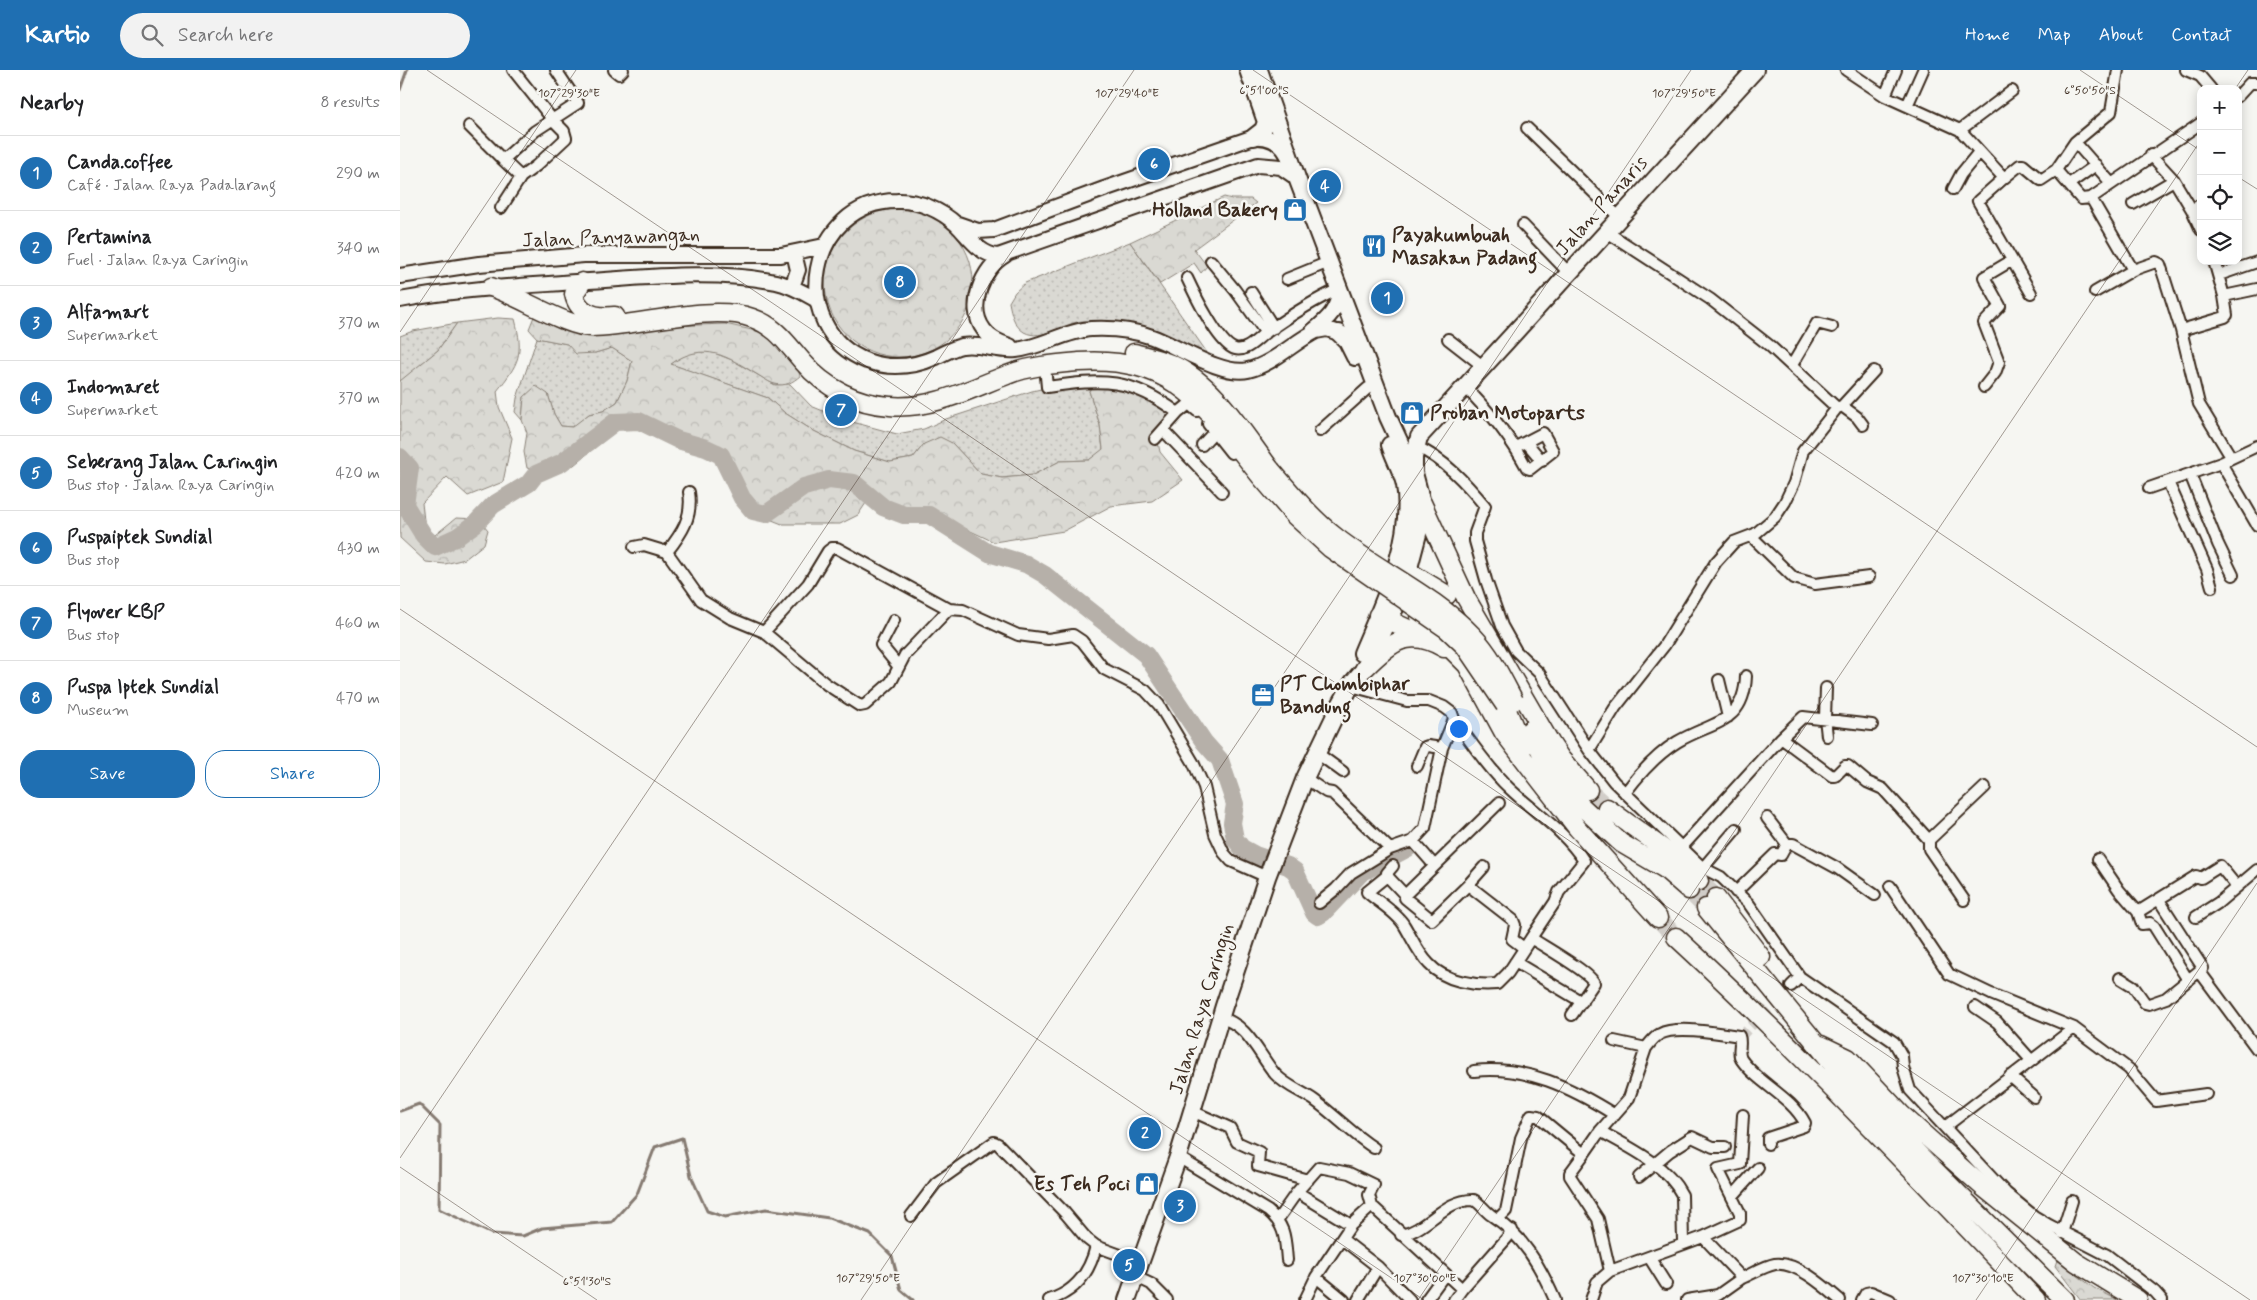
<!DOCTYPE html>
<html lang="en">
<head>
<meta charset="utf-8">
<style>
	:root { --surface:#fff; --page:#f2f2f2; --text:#202124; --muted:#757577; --line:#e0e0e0; --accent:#1f6fb2 }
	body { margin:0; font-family:Mynerve,sans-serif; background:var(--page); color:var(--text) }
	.controls { position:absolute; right:15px; top:15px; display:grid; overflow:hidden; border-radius:10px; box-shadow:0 2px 12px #0003 }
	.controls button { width:45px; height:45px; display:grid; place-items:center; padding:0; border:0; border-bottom:1px solid var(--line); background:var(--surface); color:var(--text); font:25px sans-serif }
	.you { position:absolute; left:1058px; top:658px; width:18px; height:18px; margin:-12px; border:4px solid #fff; border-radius:50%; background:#1a73e8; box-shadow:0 0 0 8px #1a73e833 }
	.badge { display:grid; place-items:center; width:32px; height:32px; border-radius:50%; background:var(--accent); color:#fff; font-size:16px; font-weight:700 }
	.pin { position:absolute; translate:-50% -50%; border:2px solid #fff; box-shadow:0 1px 5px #0006 }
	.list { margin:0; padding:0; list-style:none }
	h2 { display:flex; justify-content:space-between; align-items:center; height:65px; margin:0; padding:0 20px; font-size:21px }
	h2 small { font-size:16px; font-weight:400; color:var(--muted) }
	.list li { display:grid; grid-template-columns:32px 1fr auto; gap:15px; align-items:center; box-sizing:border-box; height:75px; padding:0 20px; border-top:1px solid var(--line) }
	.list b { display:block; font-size:19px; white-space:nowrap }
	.list p { margin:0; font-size:16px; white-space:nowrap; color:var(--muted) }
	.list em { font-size:16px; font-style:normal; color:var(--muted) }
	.actions { display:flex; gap:10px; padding:15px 20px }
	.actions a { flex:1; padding:11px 0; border:1px solid var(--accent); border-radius:20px; text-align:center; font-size:18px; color:var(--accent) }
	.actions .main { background:var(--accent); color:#fff }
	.icon { flex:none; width:28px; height:28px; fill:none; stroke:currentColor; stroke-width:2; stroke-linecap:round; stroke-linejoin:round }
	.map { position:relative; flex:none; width:1857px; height:1230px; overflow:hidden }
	header { display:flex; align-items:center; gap:30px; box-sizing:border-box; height:70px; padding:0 25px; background:var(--accent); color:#fff }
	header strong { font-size:24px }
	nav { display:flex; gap:28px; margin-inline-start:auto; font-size:18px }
	.search { width:350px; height:45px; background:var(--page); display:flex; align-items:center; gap:12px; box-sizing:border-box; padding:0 18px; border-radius:28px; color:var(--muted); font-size:19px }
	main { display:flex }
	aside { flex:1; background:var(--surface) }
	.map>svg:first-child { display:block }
	.grass { fill:url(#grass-dots); stroke:#8a8278 }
	.forest { fill:url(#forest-crowns); stroke:#8a8278 }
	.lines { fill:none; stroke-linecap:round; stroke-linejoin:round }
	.stream { stroke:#857a71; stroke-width:3 }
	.river { stroke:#b6b0a9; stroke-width:18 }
	.minor-tunnel { stroke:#d1cdc8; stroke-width:10; stroke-dasharray:10 5; stroke-linecap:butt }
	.motorway-tunnel { stroke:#d1cdc8; stroke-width:18; stroke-dasharray:18 9; stroke-linecap:butt }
	.minor-casing { stroke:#3b2a1e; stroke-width:14 }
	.secondary-casing { stroke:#3b2a1e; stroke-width:18 }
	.trunk-casing { stroke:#3b2a1e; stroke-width:20 }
	.motorway-casing { stroke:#3b2a1e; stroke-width:21 }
	.minor { stroke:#f6f6f2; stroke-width:10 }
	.secondary { stroke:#f6f6f2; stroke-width:14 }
	.trunk { stroke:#f6f6f2; stroke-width:16 }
	.motorway { stroke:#f6f6f2; stroke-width:18 }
	.motorway-bridge-casing { stroke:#3b2a1e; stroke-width:21; stroke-linecap:butt }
	.motorway-bridge { stroke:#f6f6f2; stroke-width:18 }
	.ticks { fill:none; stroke:#3b2a1e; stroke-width:1; stroke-opacity:0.45 }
	.labels { text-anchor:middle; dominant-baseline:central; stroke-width:5; stroke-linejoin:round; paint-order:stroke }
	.street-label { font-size:20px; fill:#3b2a1e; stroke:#f6f6f2 }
	.poi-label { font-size:20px; font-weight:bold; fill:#3b2a1e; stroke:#f6f6f2; text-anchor:start }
	.ticks-label { font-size:12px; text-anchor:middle; fill:#3b2a1e; stroke:#f6f6f2; stroke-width:5; stroke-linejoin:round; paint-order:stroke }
</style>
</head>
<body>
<header>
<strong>Kartio</strong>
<div class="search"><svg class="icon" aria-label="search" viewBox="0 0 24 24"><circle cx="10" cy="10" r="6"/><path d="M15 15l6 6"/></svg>Search here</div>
<nav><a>Home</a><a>Map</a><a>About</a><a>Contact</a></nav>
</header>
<main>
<aside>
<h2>Nearby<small>8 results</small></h2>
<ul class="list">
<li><span class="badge">1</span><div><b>Canda.coffee</b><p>Café · Jalan Raya Padalarang</p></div><em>290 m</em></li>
<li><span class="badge">2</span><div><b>Pertamina</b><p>Fuel · Jalan Raya Caringin</p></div><em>340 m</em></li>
<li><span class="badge">3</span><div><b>Alfamart</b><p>Supermarket</p></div><em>370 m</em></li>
<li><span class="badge">4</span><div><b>Indomaret</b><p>Supermarket</p></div><em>370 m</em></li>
<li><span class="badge">5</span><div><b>Seberang Jalan Caringin</b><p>Bus stop · Jalan Raya Caringin</p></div><em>420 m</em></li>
<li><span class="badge">6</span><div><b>Puspaiptek Sundial</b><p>Bus stop</p></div><em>430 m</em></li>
<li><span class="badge">7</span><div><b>Flyover KBP</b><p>Bus stop</p></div><em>460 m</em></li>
<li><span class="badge">8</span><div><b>Puspa Iptek Sundial</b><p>Museum</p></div><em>470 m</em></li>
</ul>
<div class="actions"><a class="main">Save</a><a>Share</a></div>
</aside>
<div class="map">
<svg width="1857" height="1230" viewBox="0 0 1857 1230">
	<defs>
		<pattern id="grass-dots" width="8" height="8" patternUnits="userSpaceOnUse" patternTransform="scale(1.25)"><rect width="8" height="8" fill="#dad9d3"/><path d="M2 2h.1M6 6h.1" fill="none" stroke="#bcbab5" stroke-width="1.8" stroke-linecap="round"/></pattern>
		<pattern id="forest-crowns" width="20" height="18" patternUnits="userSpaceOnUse" patternTransform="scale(1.25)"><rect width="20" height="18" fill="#dad9d3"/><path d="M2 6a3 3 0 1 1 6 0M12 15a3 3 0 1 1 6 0" fill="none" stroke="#bcbab5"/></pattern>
	</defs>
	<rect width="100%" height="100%" fill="#f6f6f2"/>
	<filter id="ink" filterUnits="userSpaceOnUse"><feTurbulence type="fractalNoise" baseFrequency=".02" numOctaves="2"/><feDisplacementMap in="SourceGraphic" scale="10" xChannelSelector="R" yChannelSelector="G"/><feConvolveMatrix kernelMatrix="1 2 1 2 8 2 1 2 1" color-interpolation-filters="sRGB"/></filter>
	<g filter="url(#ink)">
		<path class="grass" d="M730 172 808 284C769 267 727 250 683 251 666 252 642 272 624 262 614 256 611 243 609 232L615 222 625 213Z
			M57 253 38 280 0 312V266L13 261Z
			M137 268 167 274 195 283 212 278 232 291 227 311 217 332 203 341 189 344 173 357 161 356 154 344 148 324 124 327 122 350 115 342 117 328Z
			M309 281 332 290 375 315 390 314 411 336 445 350 497 364 524 359 546 349 632 321 699 306 689 321 700 355 703 380 689 390 660 391 633 405 602 408 581 404 552 373 524 374 513 388 490 392 454 381 412 360 385 343 368 328 270 294 287 284Z"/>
		<path class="forest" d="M824 127 832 129H851L856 133 794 179 807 196 801 203 794 193 760 214 730 172Z
			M425 213a74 74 0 1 1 148 0a74 74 0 1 1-148 0Z
			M135 244H161L219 258 325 254 361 262 381 270 395 288 400 306C393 312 385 317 375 314 370 313 363 308 358 305 328 287 304 270 271 294L368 328 385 343 412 360 454 381 490 392 513 388 524 374 540 367 552 373 581 404 602 408 633 405 660 391 689 390 703 379 700 355 689 321 699 306 732 312 774 334 779 341 758 372 760 382 783 410 752 431 711 436 664 461 594 472 526 440H506L487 433 468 419 466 433 458 445 440 454H382L372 450 357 449 341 435 323 396 311 386 281 376 241 356H221L174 395 150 404 127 398 124 382 127 363 122 350 124 327 136 316 148 324 154 344 161 356 172 357 189 344 203 341 217 332 227 311 232 291 212 278 195 283 176 284 167 274 137 268 129 259Z
			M98 248 115 249C124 285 119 293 97 321L99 337 112 368 103 412 68 426 47 407 22 433 25 459 35 465 56 448 79 449 88 460 84 474 65 489 45 494 26 492 0 468V311L38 280 57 253Z
			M1657 1190 1694 1218 1718 1230H1681L1655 1196Z"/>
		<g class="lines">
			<path class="stream" d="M0 20 7 0
				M0 1041 19 1034 40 1055 39 1139 92 1164 123 1166 142 1158 212 1152 237 1124 255 1077 282 1068 291 1106 307 1141 325 1147 366 1139 429 1148 470 1164 492 1186 501 1220 513 1230"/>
			<path class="river" d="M0 387 10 398 5 435 24 466 35 477 57 467 75 454 93 435 129 413 136 404 161 393 215 352 239 351 278 370 306 378 321 385 342 428 353 441 366 444 404 417 429 410 454 413 483 437 504 445H529L589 483 626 494 645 505 746 585 804 672 820 690 835 734 832 753 835 769 842 778 855 785 888 796 895 801 914 843 918 846 923 843 961 803 1008 778"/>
			<path class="minor-tunnel" d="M1340 967 1391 916"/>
			<path class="motorway-tunnel" d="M1188 720 1207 738
				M1299 811 1316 828
				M1289 820 1306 838
				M1258 848 1276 867"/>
			<defs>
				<path id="minor" d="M214 0 219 4 223 0
					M1446 0 1485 26 1560 60 1604 108 1620 95H1623L1641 110 1656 100 1675 72 1711 42 1718 0
					M1786 0 1800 6 1811 19
					M1485 26 1496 0
					M1838 26 1850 13H1857
					M1507 36 1523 0
					M69 56 103 90
					M1127 58 1220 148
					M1560 60 1612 21
					M1675 72 1711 113
					M1751 85 1774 110 1792 140
					M1656 100 1681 129 1691 128 1733 200
					M121 107 103 90 135 61 178 33 156 0
					M1604 108 1578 131 1631 223
					M1669 114 1696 95
					M1553 119 1561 104 1579 82
					M1691 128 1801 53
					M1733 134 1774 110
					M1801 134 1792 140 1801 160
					M101 138 121 107 136 96 166 68 164 61 152 49 113 0
					M1123 155 1169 203
					M1207 162 1310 229 1370 276 1437 338
					M811 191 835 220 866 263
					M1814 191 1824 226 1857 219
					M1819 205 1857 192
					M787 208C794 223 819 275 835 279 846 282 856 270 864 264 888 247 912 231 939 219
					M887 209 929 192
					M851 222 874 258
					M1695 222 1733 200 1756 192 1760 194 1781 260 1799 334 1831 387
					M1781 260 1825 247 1827 245 1824 226
					M1048 269 1084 297
					M1392 295 1417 253 1432 257
					M645 296 647 317C703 309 730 307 778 343
					M1065 317C1089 341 1111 368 1127 398L1130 399 1153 381 1143 363 1116 377
					M1584 317 1595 303 1599 292 1584 253 1600 236 1584 207 1611 191
					M1442 336 1457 347 1463 355
					M808 354 831 383
					M763 360 822 422
					M920 361 968 318
					M755 369 778 343 789 334 797 341
					M1127 373 1142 391
					M802 375 814 362
					M1017 377C1044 389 1066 413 1085 436L1075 463V471L1086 510 1102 556 1116 581 1139 603 1189 680 1214 712 1303 798 1321 807 1349 834 1400 907 1494 972 1502 986 1503 997 1510 1020 1606 1123 1634 1146 1649 1155 1707 1185 1755 1222 1762 1230
					M1821 393 1857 455
					M1790 404 1818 474 1833 505
					M1768 412 1807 499 1812 517
					M1749 418 1821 393 1857 376
					M1351 466 1394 508 1415 514 1469 507
					M234 477 244 475 267 482 301 530 330 548 364 562 426 614 460 636 465 635 491 612 505 585 549 539
					M267 482C282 463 293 447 289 422
					M494 550 481 575 499 597
					M364 562 408 514 428 481 432 478H437L549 539 563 540 618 565 648 569 673 565 682 571 704 599 745 620 759 635 793 692 804 717 815 764 824 783 831 791 867 807
					M1319 610 1328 647
					M1426 618 1425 648 1427 666
					M1054 649C1071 672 1088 698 1109 718 1136 744 1163 759 1184 791L1159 822 1155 832 1131 868C1143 876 1191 903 1194 913L1172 945
					M1381 668 1432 706H1435L1445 696H1448L1467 712 1483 719 1529 770V779L1564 830
					M1189 680 1215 638 1264 576 1316 492 1334 472 1355 464 1375 447 1385 432 1394 413 1403 381 1437 338 1442 336 1474 301
					M917 683 943 702
					M1017 696 1025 677 1028 676 1042 678
					M905 708 926 722 932 723 990 779
					M1225 723C1240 703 1256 685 1277 672 1312 651 1344 655 1346 606
					M1367 748 1387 774
					M1529 770 1585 717
					M1013 771 1034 795
					M1282 777 1381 668 1403 647 1472 655
					M1698 789 1719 820 1738 842 1742 854 1750 853 1754 856 1788 910
					M993 796 987 803 989 808 1005 825V828L1032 850 1068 815 1084 797
					M1303 798 1336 759
					M988 805 967 822C978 832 996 842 1004 855 1012 868 1018 883 1029 894 1044 911 1075 916 1097 914L1108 903 1131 868
					M1068 815 1113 850 1115 855 1112 869 1124 878
					M1490 816 1549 904 1591 924 1674 958 1729 999 1756 1031 1806 1024
					M1336 822 1375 784 1381 785 1387 774H1393L1437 798 1475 825
					M1005 825 1099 733
					M919 833 936 819 951 803 990 779 1013 771 1025 758 1042 678 1054 649 1052 643 1044 637 1029 631H1007L951 616
					M1738 842 1796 806 1801 808 1820 796 1837 817
					M1796 847 1818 833 1857 800
					M1115 892 1182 932
					M1800 902 1857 979
					M1720 908 1733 916 1745 933 1749 934 1766 928 1803 898 1759 830
					M1391 916 1400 907
					M1575 937 1597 952 1631 990
					M820 948C847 953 859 985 875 1004 886 1016 901 1021 914 1030 935 1045 952 1064 974 1078
					M1214 971 1246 978C1250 973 1254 967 1260 964 1276 955 1321 963 1339 966 1342 974 1337 982 1341 989 1357 1013 1391 1026 1405 1053L1404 1056 1368 1068V1074
					M1074 1001C1126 995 1172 1018 1215 1045
					M1610 1006 1634 1027
					M792 1041 830 1058 837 1072 859 1082 858 1096 908 1110
					M1545 1057 1674 958
					M1200 1061C1230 1078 1266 1094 1282 1125L1283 1173
					M1184 1084 1170 1103V1106L1198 1149 1210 1201
					M778 1087 868 1141C886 1156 885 1169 887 1190
					M1239 1107 1270 1081 1292 1067 1313 1077H1325
					M897 1122 951 1155
					M1332 1127 1358 1098
					M511 1146 536 1113 594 1072 598 1074 665 1143 687 1169 696 1176 742 1193
					M1099 1148 1106 1141 1121 1068 1131 1045 1138 1046 1184 1084 1200 1061 1229 1028 1246 978
					M878 1149 897 1122 919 1097 949 1103 974 1115 969 1125 972 1136 1062 1219
					M1662 1163 1672 1131
					M1001 1165C1028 1160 1044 1129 1074 1130 1081 1134 1085 1141 1091 1145 1123 1165 1140 1196 1155 1230
					M942 1169 978 1197 1010 1230
					M1249 1187 1266 1214
					M736 1207 751 1214 767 1230
					M916 1207 944 1230
					M1342 1208C1352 1204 1364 1196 1375 1194 1396 1191 1425 1217 1440 1230
					M649 1230C675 1222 690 1202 696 1176
					M905 1230 916 1207 951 1155 972 1136
					M958 1230 978 1197
					M1026 1230 1045 1204
					M1054 1230 1062 1219 1107 1168 1112 1160
					M1191 1230 1197 1212 1210 1201 1303 1167 1340 1150V1143L1318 1099 1340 1094 1343 1045
					M1287 1230 1318 1225 1342 1208 1303 1167
					M1462 1230 1466 1223 1471 1222 1490 1230"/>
				<path id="secondary" d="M897 108 881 97 858 95 598 186C580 185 569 167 557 155 541 140 518 130 497 131 408 131 385 259 467 291 490 299 514 297 536 287 544 283 553 278 562 276 580 273 598 282 616 280 642 277 665 261 691 259 712 258 733 260 752 267 777 276 822 306 848 300 873 294 894 272 916 261L927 259 939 263
					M558 154 578 161 594 160 704 119 854 67C868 66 880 71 887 84
					M605 185C583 197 566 237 584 260 590 269 600 273 610 276
					M0 206 79 194 184 185H381L424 176
					M392 217 398 200 394 183
					M0 230C63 218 126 216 189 211 250 207 316 200 376 212 391 215 404 223 417 230
					M913 261C928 249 939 239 939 219"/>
				<path id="trunk" d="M848 0 866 52 863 60 854 67
					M939 263 947 271 955 287
					M1014 402V387L1019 367 1355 0
					M962 583C983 533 1014 470 1005 415 1002 401 994 388 990 375
					M727 1230 778 1087 824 936 867 807 905 708 939 637 953 612 965 598 1002 524 1018 464 1022 433 1014 403 988 347 897 108 859 0"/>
				<path id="motorway" d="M182 212 174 224C178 244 197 248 215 246
					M91 217C119 226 166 257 192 257 237 257 310 233 352 248 376 256 387 274 403 292 425 318 457 334 490 336 530 340 570 319 607 305 629 296 655 294 679 292 777 285 807 340 862 408
					M734 283C746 286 759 289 771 294 814 313 843 363 871 400
					M1022 433 1066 528 1151 674 1161 689 1188 720
					M1009 502 1047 525
					M1045 524 1035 523 1022 530 1019 544 1021 549 1067 595 1104 663 1133 701 1178 759 1258 848
					M978 545 1023 566
					M965 598C991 572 1009 557 1044 578
					M1106 638 1123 678
					M1130 660 1145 690 1164 720 1221 773 1265 799 1289 820
					M1207 738 1268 782 1299 811
					M1316 828 1361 887
					M1306 838 1455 1021 1665 1230
					M1276 867C1402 983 1518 1107 1636 1230
					M1421 975 1448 988 1501 1044 1583 1117 1676 1192 1738 1230"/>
			</defs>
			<use href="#minor" class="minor-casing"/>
			<use href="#secondary" class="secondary-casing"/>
			<use href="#trunk" class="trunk-casing"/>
			<use href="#motorway" class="motorway-casing"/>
			<use href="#minor" class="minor"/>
			<use href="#secondary" class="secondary"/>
			<use href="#trunk" class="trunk"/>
			<use href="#motorway" class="motorway"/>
			<defs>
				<path id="motorway-bridge" d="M871 400C892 424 912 449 937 468 981 502 1035 526 1073 566 1091 585 1102 608 1114 631
					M862 408 894 445 930 478 1047 559 1065 576 1105 635"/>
			</defs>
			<use href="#motorway-bridge" class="motorway-bridge-casing"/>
			<use href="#motorway-bridge" class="motorway-bridge"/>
		</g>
	</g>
	<path class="ticks" d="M27 0 1850 1230M853 0 1857 677M1680 0 1801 81M1835 19 1848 0M1838 107 1857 119M0 262 176 0M0 539 1024 1230M0 1088 734 0M0 1097 197 1230M461 1230 1291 0M1018 1230 1801 70M1576 1230 1857 813"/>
	<defs>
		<symbol id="shop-square" viewBox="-11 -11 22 22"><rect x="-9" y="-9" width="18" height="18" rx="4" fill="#1f6fb2" stroke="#f6f6f2"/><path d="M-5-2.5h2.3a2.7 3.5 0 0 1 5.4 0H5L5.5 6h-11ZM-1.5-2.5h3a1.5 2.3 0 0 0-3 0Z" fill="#fff"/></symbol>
		<symbol id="restaurant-square" viewBox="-11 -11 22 22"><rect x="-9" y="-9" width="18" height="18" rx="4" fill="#1f6fb2" stroke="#f6f6f2"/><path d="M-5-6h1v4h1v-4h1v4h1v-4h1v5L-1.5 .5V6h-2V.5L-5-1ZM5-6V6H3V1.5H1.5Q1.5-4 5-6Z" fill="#fff"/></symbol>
		<symbol id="office-square" viewBox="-11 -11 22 22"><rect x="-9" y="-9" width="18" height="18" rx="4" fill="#1f6fb2" stroke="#f6f6f2"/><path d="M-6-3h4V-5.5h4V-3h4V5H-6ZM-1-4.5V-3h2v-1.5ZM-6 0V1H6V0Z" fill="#fff"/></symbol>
	</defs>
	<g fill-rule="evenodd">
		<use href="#shop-square" x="881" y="126" width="28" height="28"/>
		<use href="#restaurant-square" x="960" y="162" width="28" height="28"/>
		<use href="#shop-square" x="998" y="329" width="28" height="28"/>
		<use href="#office-square" x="849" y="611" width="28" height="28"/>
		<use href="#shop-square" x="733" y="1100" width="28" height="28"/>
	</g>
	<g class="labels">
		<g class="street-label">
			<text transform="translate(1202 136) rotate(-48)">Jalan Panaris</text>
			<text transform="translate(211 168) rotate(-2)">Jalan Panyawangan</text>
			<text transform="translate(802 939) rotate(-73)">Jalan Raya Caringin</text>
		</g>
		<g class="poi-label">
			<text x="878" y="140" text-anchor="end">Holland Bakery</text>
			<text x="992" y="165">Payakumbuah<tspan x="992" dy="23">Masakan Padang</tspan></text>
			<text x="1030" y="343">Proban Motoparts</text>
			<text x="880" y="614">PT Chombiphar<tspan x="880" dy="23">Bandung</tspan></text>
			<text x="730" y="1114" text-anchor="end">Es Teh Poci</text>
		</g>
	</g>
	<g class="ticks-label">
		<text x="1690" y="24">6°50'50"S</text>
		<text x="864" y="24">6°51'00"S</text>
		<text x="169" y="27">107°29'30"E</text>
		<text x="1284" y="27">107°29'50"E</text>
		<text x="727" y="27">107°29'40"E</text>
		<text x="468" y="1212">107°29'50"E</text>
		<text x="1025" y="1212">107°30'00"E</text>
		<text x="1583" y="1212">107°30'10"E</text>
		<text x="187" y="1215">6°51'30"S</text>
	</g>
</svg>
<div class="controls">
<button>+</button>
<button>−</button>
<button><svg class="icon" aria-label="locate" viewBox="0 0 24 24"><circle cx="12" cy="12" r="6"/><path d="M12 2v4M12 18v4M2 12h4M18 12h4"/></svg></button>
<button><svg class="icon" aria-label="layers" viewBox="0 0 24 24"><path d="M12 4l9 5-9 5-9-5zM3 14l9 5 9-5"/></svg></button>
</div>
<div class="you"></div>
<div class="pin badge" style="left:987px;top:228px">1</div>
<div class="pin badge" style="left:745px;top:1063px">2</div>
<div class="pin badge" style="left:780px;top:1136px">3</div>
<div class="pin badge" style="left:925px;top:116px">4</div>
<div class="pin badge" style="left:729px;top:1195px">5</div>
<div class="pin badge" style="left:754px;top:94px">6</div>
<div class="pin badge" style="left:441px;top:340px">7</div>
<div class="pin badge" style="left:500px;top:212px">8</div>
</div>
</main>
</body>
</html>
